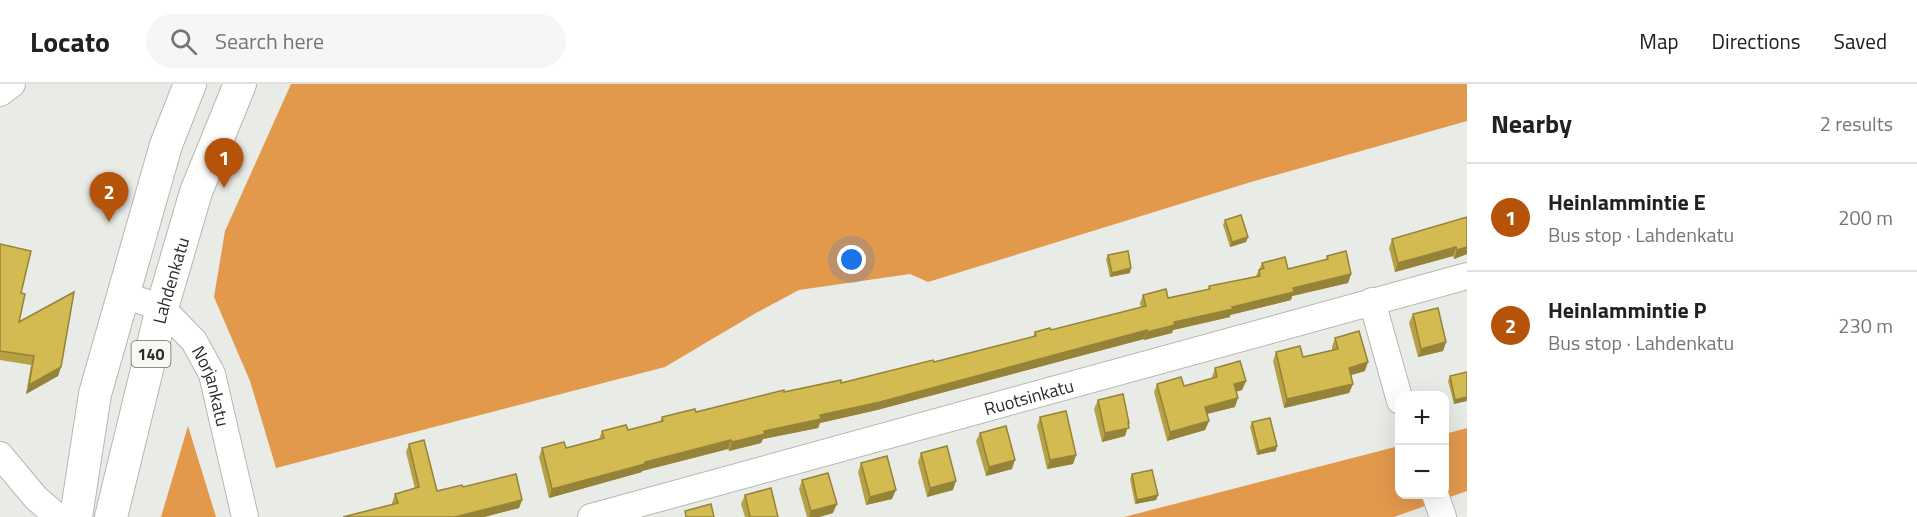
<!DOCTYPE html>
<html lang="en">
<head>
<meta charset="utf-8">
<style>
	:root { --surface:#fff; --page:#f6f6f6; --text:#202124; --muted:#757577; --line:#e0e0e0; --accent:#b45309 }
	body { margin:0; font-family:"Titillium Web",sans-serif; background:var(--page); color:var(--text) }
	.controls { position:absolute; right:18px; bottom:18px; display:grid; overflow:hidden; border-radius:12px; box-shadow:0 6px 24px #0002 }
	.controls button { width:54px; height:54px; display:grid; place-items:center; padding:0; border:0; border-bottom:2px solid var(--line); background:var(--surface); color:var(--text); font:30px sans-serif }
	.you { position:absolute; left:852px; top:176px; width:21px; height:21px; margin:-15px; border:4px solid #fff; border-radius:50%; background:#1a73e8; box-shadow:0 0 0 9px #1a73e833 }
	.badge { display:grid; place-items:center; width:39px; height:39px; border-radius:50%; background:var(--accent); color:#fff; font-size:20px; font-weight:700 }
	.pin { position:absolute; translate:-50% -50px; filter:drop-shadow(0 2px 3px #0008) }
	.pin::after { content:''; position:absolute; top:32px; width:21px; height:18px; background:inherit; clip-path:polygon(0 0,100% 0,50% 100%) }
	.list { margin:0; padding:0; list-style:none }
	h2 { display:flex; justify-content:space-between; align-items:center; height:78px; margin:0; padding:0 24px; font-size:26px }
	h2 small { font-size:20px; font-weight:400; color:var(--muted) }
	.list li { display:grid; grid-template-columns:39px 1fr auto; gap:18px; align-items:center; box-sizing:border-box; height:108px; padding:0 24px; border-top:2px solid var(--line) }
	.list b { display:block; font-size:22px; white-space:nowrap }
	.list p { margin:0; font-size:20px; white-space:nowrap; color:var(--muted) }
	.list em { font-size:20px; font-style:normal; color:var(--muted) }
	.icon { flex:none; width:33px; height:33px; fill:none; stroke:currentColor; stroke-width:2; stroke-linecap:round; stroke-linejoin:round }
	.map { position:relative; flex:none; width:1467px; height:433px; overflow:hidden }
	header { display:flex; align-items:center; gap:36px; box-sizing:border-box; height:84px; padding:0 30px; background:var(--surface); border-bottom:2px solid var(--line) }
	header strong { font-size:28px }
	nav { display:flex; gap:33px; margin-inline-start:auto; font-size:21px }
	.search { width:420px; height:54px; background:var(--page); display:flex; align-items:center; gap:15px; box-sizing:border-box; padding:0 21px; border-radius:33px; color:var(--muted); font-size:22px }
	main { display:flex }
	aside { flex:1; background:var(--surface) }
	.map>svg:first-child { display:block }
	.forest { fill:#e3994c }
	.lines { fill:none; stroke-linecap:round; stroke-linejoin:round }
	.minor-casing { stroke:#b5b7b3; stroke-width:28 }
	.major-casing { stroke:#b5b7b3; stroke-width:34 }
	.minor { stroke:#fff; stroke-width:26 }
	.major { stroke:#fff; stroke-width:32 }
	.wall { fill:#b6a146 }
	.shaded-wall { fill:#948339 }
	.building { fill:#d4bb51; stroke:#948339; stroke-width:1.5 }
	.labels { text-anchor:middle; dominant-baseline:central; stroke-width:4.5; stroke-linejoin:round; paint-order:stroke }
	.shield { fill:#f6f8f4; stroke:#686967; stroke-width:1.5 }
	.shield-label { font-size:16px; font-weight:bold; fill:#2b2c2a }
	.street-label { font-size:18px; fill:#2b2c2a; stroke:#f6f8f4 }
</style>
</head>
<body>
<header>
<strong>Locato</strong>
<div class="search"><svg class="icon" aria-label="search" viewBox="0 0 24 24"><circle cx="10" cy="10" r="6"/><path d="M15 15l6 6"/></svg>Search here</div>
<nav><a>Map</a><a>Directions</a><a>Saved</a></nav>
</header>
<main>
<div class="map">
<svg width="1467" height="433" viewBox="0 0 1467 433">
	<rect width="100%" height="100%" fill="#e9ebe7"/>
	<path class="forest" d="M291 0H1467V37L1251 98 928 198 910 190 799 206 756 229 665 283 276 384 250 297 214 213 225 147Z
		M188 342 216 433H161Z
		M1467 344V407L1394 433H1124L1399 362 1400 410H1444L1445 350Z"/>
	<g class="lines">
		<defs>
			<g id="minor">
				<path d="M0 9 12 0"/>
				<path id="s1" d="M124 211 162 224 194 257 212 290 245 433"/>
				<path d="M1372 217 1400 317"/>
				<path d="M0 371 36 414 58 433"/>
				<path d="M1435 410 1443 433"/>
				<path id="s2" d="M591 433 1467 192"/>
			</g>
			<g id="major">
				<path d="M76 433 95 310 166 61 190 0"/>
				<path id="s3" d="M111 433 162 224 196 108 240 0"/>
			</g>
		</defs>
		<use href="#minor" class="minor-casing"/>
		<use href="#major" class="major-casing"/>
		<use href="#minor" class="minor"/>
		<use href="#major" class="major"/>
	</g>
	<path class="wall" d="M1467 133V170L1454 175 1453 172 1395 188 1389 164 1392 155Z
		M1225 136 1248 153 1246 158 1230 163 1223 141Z
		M0 160 21 209 19 238 61 283 58 292 26 310 31 281 0 276Z
		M1108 171 1130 189 1110 193 1106 175Z
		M1327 172 1351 190 1348 199 1292 212 1291 216 1230 231V233L1173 246 1172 249 1144 256V255L877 326 820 339 818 344 763 355 761 359 729 367 728 365 642 387V388L549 414 539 373 542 364H566L599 355 602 347 628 346 660 338 662 333 696 328 784 308 841 299 934 278 1033 253 1035 248 1051 246 1141 224 1140 219 1143 211 1168 214 1208 206 1209 202 1256 192 1262 179 1288 185 1326 176Z
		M1413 230 1446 258 1443 267 1418 273 1409 239Z
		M1335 254 1365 287 1350 291 1353 300 1349 309 1284 324 1273 277 1276 268 1303 273 1332 266V263Z
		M1215 284 1246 297 1242 306 1236 308 1235 323 1207 330 1209 337 1205 346 1167 357 1154 308 1157 300 1184 302 1212 295V293Z
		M1467 288 1454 320 1448 297 1450 292Z
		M1098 316 1128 342 1125 352 1102 358 1094 325Z
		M1040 333 1076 371 1073 380 1047 385 1037 342Z
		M1252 338 1276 367 1257 371 1250 343Z
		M980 349 1012 385 986 392 976 357Z
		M409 360 437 407 463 403 522 416 519 424 484 433H343L392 421V419L395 410 415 405 406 368Z
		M921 369 953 406 927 413 918 378Z
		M861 379 892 415 866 421 858 388Z
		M1132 390 1158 411 1156 416 1135 420 1130 395Z
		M802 396 833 429 819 433H807L799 405Z
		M745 411 778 433H745L741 420Z"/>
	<path class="shaded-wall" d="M1248 153 1246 158 1230 163 1232 158Z
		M1456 163 1453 172 1395 188 1398 179Z
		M1467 163V170L1454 175 1457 166Z
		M1131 184 1130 189 1110 193 1112 189Z
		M1351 190 1348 199 1292 212 1291 216 1230 231V233L1173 246 1172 249 1144 256 1147 248 1174 238 1232 223 1293 204Z
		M1147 246 1144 255 877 326 820 339 818 344 763 355 761 359 729 367 732 358 764 347 820 331Z
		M1446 258 1443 267 1418 273 1421 265Z
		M1368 278 1365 287 1345 293 1349 284Z
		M61 283 58 292 26 310 29 301Z
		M1246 297 1242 306 1231 309 1234 300Z
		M1353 300 1349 309 1284 324 1287 315Z
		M1467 313V317L1454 320 1455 316Z
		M1238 314 1235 323 1202 331 1205 323Z
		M1209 337 1205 346 1167 357 1170 348Z
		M1129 339 1125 352 1102 358 1105 349Z
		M731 356 728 365 642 387V388L549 414 552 405 645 378Z
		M1277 362 1276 367 1257 371 1259 367Z
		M1076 371 1073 380 1047 385 1050 376Z
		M1015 376 1012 385 986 392 989 383Z
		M956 397 953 406 927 413 930 404Z
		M896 406 892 415 866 421 870 413Z
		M1158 411 1156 416 1135 420 1137 416Z
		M522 416 519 424 484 433H455Z
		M837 420 833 429 819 433H809L811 427Z"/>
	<path class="building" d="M1241 131 1248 153 1232 158 1225 136Z
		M1467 133V163L1457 166 1456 163 1398 179 1392 155Z
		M0 160 31 167 21 209 25 210 19 238 74 208 61 283 29 301 34 272 0 267Z
		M1128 167 1131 184 1112 189 1108 171Z
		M1346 167 1351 190 1293 204 1294 208 1232 223 1233 225 1174 238 1175 241 1147 248V246L880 318 820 331 821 335 764 347 765 350 732 358 731 356 645 378V380L552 405 542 364 564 358 566 364 604 354 602 347 626 341 628 346 663 337 662 333 695 325 696 328 784 306V308L841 296V299L933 276 934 278 1036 252 1035 248 1050 244 1051 246 1146 222 1143 211 1166 205 1168 214 1210 205 1209 202 1260 192 1259 186 1264 184 1262 179 1285 173 1288 185 1328 175 1327 172Z
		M1438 224 1446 258 1421 265 1413 230Z
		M1359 247 1368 278 1349 284 1353 300 1287 315 1276 268 1300 262 1303 273 1338 265 1335 254Z
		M1240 277 1246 297 1234 300 1238 314 1205 323 1209 337 1170 348 1157 300 1181 293 1184 302 1217 293 1215 284Z
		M1467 288V313L1455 316 1450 292Z
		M1123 310 1129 339H1128L1129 344 1105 349 1098 316Z
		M1066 327 1076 371 1050 376 1040 333Z
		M1270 334 1277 362 1259 367 1252 338Z
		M1006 342 1015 376 989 383 980 349Z
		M424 356 437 407 462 401 463 403 516 390 522 416 455 433H343L398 419 395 410 419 403 409 360Z
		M947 362 956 397 930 404 921 369Z
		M887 372 896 406 870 413 861 379Z
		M1152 386 1158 411 1137 416 1132 390Z
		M828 389 837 420 811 427 802 396Z
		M771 404 778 433H750L745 411Z
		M711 420 714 433H686L685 427Z"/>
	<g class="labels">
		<rect class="shield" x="131.5" y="257" width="39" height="26" rx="4.5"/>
		<g class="shield-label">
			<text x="151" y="270">140</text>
		</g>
		<g class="street-label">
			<text stroke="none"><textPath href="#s3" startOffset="244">Lahdenkatu</textPath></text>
			<text stroke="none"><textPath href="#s1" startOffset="135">Norjankatu</textPath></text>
			<text stroke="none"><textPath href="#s2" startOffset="454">Ruotsinkatu</textPath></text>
		</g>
	</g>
</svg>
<div class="controls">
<button>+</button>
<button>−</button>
</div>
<div class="you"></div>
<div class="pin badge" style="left:224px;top:104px">1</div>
<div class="pin badge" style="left:109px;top:138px">2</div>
</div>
<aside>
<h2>Nearby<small>2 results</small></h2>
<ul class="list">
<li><span class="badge">1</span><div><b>Heinlammintie E</b><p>Bus stop · Lahdenkatu</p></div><em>200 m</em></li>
<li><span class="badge">2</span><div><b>Heinlammintie P</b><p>Bus stop · Lahdenkatu</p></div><em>230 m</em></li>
</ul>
</aside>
</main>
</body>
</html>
